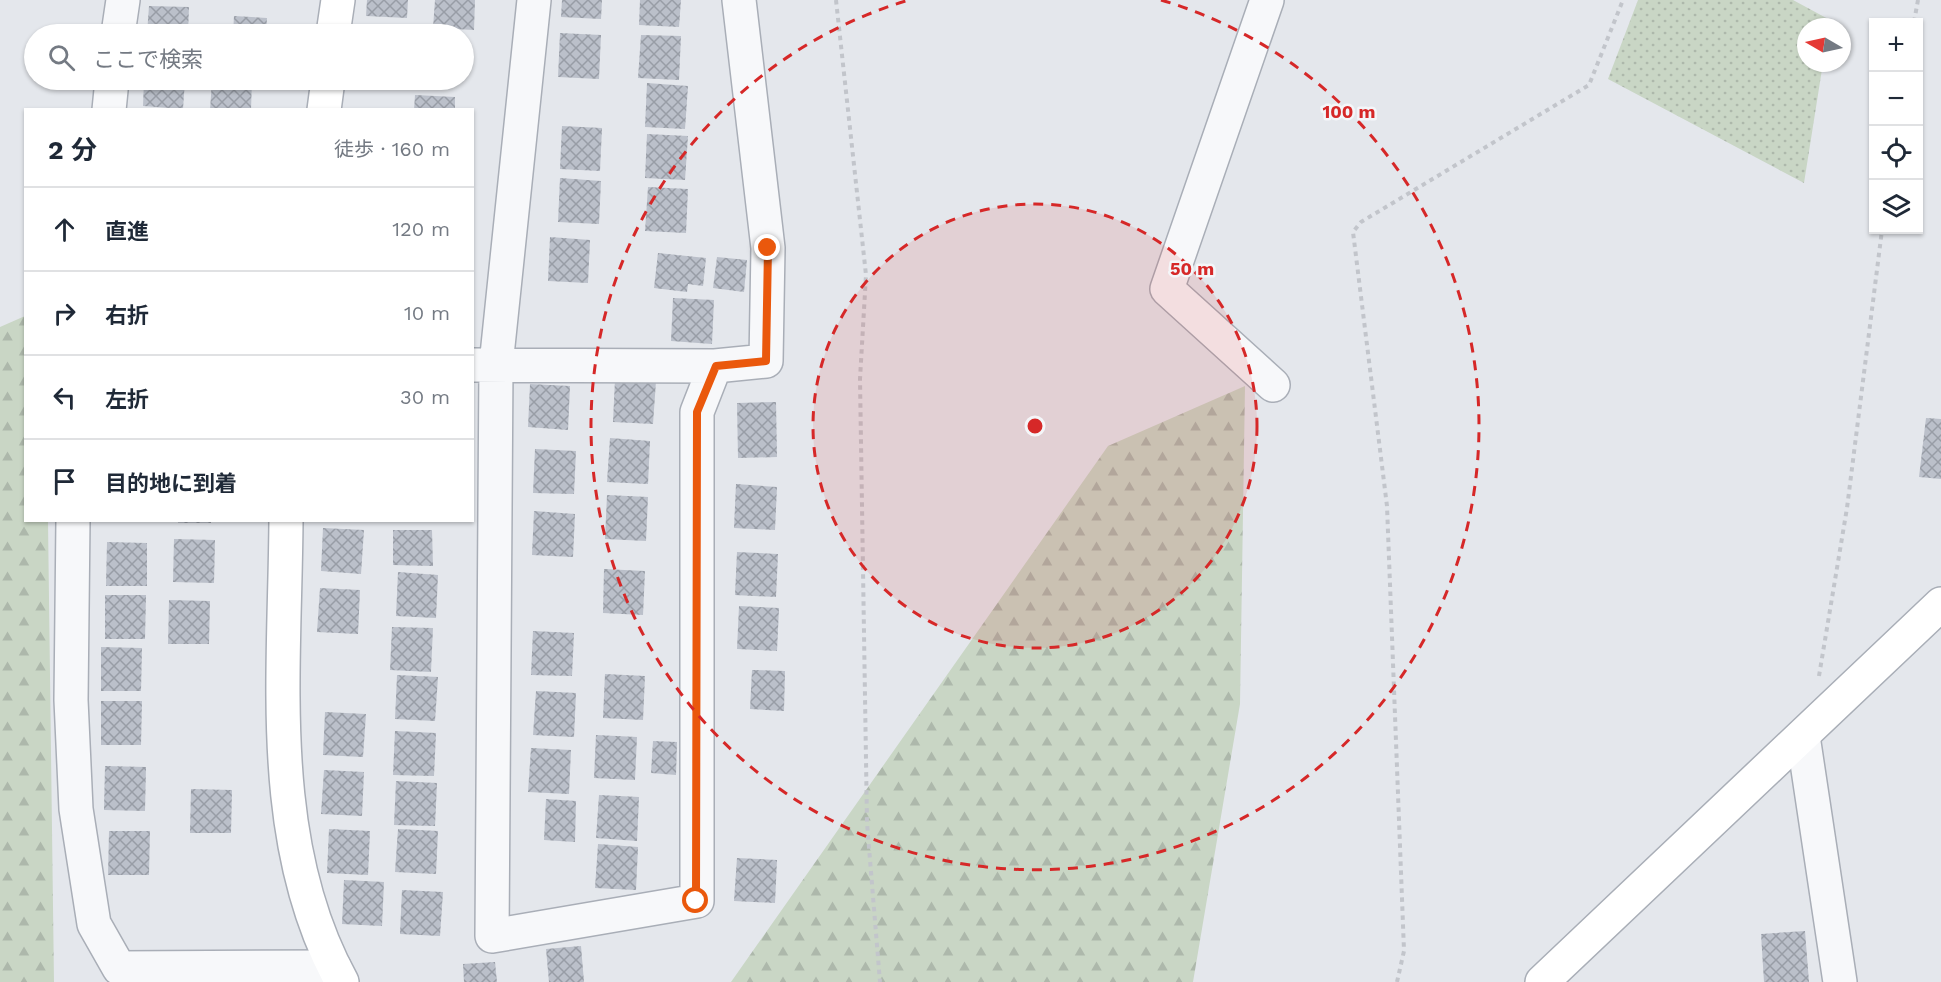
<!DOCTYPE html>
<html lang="ja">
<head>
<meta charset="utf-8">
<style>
	:root { --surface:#fff; --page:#f2f2f3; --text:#1f2937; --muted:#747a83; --line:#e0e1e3 }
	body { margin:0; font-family:"Work Sans","Noto Sans JP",sans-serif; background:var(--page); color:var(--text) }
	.controls { position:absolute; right:18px; top:18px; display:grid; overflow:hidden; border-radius:0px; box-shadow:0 2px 4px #0004 }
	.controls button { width:54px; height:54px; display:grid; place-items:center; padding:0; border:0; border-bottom:2px solid var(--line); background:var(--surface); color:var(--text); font:30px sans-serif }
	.compass { position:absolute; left:1797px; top:18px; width:54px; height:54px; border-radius:50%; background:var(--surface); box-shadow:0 2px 4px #0004; rotate:279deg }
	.stop { position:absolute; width:18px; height:18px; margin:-14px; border:4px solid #ea580c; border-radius:50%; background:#fff }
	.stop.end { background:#ea580c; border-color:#fff; box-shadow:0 2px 6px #0008 }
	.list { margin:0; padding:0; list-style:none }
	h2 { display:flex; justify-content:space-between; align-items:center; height:78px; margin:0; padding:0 24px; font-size:26px }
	h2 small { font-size:20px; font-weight:400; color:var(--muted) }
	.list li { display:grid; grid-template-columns:39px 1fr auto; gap:18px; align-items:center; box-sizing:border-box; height:84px; padding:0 24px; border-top:2px solid var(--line) }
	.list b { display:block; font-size:22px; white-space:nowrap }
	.list em { font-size:20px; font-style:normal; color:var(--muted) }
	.icon { flex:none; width:33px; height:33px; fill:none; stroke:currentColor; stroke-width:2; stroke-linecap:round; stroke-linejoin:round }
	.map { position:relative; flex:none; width:1941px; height:982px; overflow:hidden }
	.search { position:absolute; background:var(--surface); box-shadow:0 2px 4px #0004; left:24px; top:24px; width:450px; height:66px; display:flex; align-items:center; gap:15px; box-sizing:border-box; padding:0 21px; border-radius:33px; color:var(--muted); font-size:22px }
	.panel { position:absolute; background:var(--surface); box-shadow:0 2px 4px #0004; left:24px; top:108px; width:450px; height:414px; border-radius:0px }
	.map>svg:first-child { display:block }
	.grass { fill:url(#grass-dots) }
	.forest { fill:url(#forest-firs) }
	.building { fill:url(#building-cross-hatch) }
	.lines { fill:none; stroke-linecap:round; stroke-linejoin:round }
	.street-casing { stroke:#a9aeb7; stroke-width:36 }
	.secondary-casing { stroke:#a9aeb7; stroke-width:36 }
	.path { stroke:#c2c5cb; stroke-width:4; stroke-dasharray:4.5 4.5; stroke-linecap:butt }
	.street { stroke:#f7f8fa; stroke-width:33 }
	.secondary { stroke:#fff; stroke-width:33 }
	.route { stroke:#ea580c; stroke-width:8 }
	.ring { fill:none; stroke:#d62828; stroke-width:3; stroke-dasharray:10 8 }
	.centre { fill:#d62828; stroke:#f4f6f9; stroke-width:3 }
	.ring-label { font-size:18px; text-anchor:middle; font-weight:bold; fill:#d62828; stroke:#f4f6f9; stroke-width:5; stroke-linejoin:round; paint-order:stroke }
</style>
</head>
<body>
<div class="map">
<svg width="1941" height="982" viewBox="0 0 1941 982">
	<defs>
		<pattern id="grass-dots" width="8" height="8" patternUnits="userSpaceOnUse" patternTransform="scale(1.5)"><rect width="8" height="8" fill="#c9d6c5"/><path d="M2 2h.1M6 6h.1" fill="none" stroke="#adb8ab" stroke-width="1.8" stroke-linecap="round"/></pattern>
		<pattern id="forest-firs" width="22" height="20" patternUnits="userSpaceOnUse" patternTransform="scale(1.5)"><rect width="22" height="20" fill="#c9d6c5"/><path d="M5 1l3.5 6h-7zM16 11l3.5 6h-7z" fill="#adb8ab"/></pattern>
		<pattern id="building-cross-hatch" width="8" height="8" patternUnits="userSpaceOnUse" patternTransform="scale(1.5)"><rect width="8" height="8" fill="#bbc0ca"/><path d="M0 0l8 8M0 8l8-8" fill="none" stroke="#989da6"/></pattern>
	</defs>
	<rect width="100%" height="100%" fill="#e4e7ec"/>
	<path class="grass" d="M1638 0H1793L1830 20 1829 27H1806V63H1823L1804 183 1608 79Z"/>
	<path class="forest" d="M25 316 26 520 48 521 54 982H0V327Z
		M1245 386 1240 704 1193 982H731L1108 446Z"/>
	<path class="building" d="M367 0H408L407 18 366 16Z
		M435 0H475L474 30 433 28Z
		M562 0H602L601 19 561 17Z
		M640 0H681L679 27 639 25Z
		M149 6 189 7 188 34H147Z
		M234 16 267 18 266 34H233Z
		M560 33 601 35 599 79 558 77Z
		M641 35 681 36 679 80 638 78Z
		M144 80H185L183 109 143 106Z
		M212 80H252L251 110H210Z
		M359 80H400V84L359 82Z
		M647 83 688 86 685 129 645 127Z
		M415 95 455 97V110H414Z
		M562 126 602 128 600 171 560 169Z
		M647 134 688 136 685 180 645 178Z
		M560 178 601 181 599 224 558 222Z
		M648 187 688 189 686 233 645 231Z
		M550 237 590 240 588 283 548 281Z
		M658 253 706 258 703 286 688 284 687 292 654 288Z
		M717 257 747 260 744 292 713 288Z
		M673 298 714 300 712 344 671 341Z
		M615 379 656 381 653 424 613 422Z
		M530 384 570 386 568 430 528 427Z
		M776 402 777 457 738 458 737 403Z
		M1926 418 1941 419V479L1919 477Z
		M610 438 650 441 648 484 607 482Z
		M535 449 576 451 574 494 533 493Z
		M736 484 777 487 775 530 734 528Z
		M607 495 648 497 646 541 605 539Z
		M534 511 575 514 573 557 532 555Z
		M178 520H211V523H178Z
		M323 528 364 530 361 574 321 571Z
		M393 530H432L433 566 393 565Z
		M174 539 215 540 214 583 173 582Z
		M107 542 147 543V586H106Z
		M737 552 778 554 776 597 735 595Z
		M604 569 645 571 643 615 603 613Z
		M398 572 438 575 436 618 396 616Z
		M320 588 360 590 358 634 317 632Z
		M105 595H146L145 639H105Z
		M169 600 210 601 209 644H168Z
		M739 606 779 608 777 651 737 649Z
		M392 627 433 628 431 672 390 670Z
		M533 631 574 633 572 676 531 675Z
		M101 647 142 648 141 691H101Z
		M752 670 785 671 784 711 750 709Z
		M605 674 645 676 643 720 603 718Z
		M397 675 438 677 435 721 395 719Z
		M536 691 576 693 574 737 533 735Z
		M101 701H142L141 745H101Z
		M325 712 366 714 363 757 323 755Z
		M395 731 436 733 434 776 393 775Z
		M596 735 637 737 635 780 594 778Z
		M653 741 677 742 676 775 651 773Z
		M531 748 571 750 569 794 528 792Z
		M105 766 146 767 145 811 104 810Z
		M324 770 364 772 362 816 321 814Z
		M396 781 437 783 435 826 394 825Z
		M191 789 232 790 231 833H190Z
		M599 795 639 797 637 841 596 838Z
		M546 799 576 801 575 842 544 840Z
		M329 829 370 831 368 875 327 873Z
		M398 829 438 831 436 874 395 872Z
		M109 831H150L149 875H108Z
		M598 844 638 847 636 890 595 888Z
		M737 858 777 860 775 903 734 901Z
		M344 880 384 882 382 926 342 924Z
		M402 890 443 892 440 936 400 934Z
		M1805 931 1809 982H1764L1761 934Z
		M581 946 584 982H549L546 949Z
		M495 962 497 982H464L463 964Z"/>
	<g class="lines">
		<defs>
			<path id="street" d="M534 0 496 365 492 936 697 901V412L715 366
				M1267 0 1167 289 1273 385
				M118 34 123 0
				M109 110 112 80
				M472 365 715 366 766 361 768 248 739 0
				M73 520 71 700 76 809 94 924 119 968 334 967
				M1803 736 1840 982"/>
			<path id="secondary" d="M333 34 338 0
				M324 110 328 80
				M286 520C285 674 265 843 342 982
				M1542 982 1941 604"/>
		</defs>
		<use href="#street" class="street-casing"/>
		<use href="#secondary" class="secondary-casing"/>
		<path class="path" d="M836 0 866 275 860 379 867 823 880 982
			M1914 22 1918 0
			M1819 676 1847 508 1882 230
			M1397 982 1404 951 1387 506 1353 232 1361 222 1589 85 1623 0"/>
		<use href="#street" class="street"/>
		<use href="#secondary" class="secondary"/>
	</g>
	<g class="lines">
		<path class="route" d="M696 901 697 412 716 366 766 361 768 248"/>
	</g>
	<circle cx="1035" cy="426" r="222" fill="#d62828" fill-opacity=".12"/>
	<g class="ring">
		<circle cx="1035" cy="426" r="222"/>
		<path d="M1161 0A444 444 0 1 1 909 0"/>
	</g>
	<circle cx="1035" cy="426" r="9" class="centre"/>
	<g class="ring-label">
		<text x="1349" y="118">100 m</text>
		<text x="1192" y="275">50 m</text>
	</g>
</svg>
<div class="controls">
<button>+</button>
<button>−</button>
<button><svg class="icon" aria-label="locate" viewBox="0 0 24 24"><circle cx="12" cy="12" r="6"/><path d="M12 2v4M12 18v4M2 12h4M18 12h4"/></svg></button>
<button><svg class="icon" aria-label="layers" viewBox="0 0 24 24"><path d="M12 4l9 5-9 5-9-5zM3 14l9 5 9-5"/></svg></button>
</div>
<svg class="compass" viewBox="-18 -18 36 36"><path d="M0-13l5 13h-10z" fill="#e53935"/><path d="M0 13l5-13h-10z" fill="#747a83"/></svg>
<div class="stop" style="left:696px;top:901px"></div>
<div class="stop end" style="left:768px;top:248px"></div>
<div class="search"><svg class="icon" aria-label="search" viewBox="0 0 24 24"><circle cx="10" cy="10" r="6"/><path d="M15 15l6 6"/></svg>ここで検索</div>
<section class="panel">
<h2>2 分<small>徒歩 · 160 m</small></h2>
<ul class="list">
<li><svg class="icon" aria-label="ahead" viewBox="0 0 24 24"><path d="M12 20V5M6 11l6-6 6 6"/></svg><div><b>直進</b></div><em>120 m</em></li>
<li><svg class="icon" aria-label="right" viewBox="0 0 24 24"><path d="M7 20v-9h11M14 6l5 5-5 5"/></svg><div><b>右折</b></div><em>10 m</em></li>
<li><svg class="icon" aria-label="left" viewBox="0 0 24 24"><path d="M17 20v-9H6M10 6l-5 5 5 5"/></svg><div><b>左折</b></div><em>30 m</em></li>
<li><svg class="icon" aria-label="arrive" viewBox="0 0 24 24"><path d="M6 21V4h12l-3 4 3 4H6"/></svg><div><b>目的地に到着</b></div></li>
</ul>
</section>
</div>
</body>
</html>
